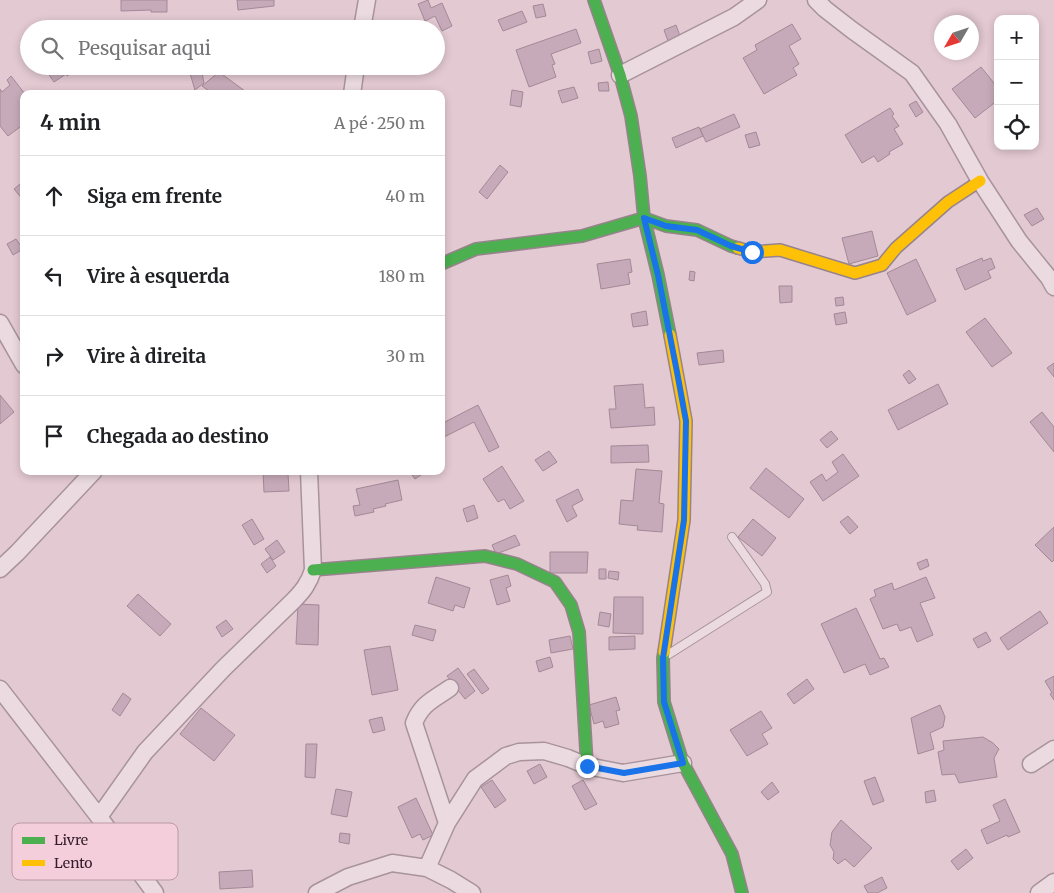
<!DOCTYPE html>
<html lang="pt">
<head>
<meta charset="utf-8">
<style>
	:root { --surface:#fff; --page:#f2f2f2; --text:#202124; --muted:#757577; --line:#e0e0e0 }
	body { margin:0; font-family:Merriweather,serif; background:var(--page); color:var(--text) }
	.controls { position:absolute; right:15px; top:15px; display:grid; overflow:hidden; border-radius:10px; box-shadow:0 2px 8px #0003 }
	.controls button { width:45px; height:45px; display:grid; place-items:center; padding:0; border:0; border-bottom:1px solid var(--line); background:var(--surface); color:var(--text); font:25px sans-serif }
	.compass { position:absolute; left:934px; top:15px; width:45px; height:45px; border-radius:50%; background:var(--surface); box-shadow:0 2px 8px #0003; rotate:231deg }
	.stop { position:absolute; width:15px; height:15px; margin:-11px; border:4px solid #1a73e8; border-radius:50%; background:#fff }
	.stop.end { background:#1a73e8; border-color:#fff; box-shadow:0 1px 5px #0008 }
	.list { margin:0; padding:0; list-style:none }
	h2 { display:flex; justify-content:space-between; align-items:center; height:65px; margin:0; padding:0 20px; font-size:21px }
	h2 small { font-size:16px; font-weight:400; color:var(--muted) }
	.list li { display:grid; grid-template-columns:32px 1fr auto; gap:15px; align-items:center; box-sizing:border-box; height:80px; padding:0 20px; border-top:1px solid var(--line) }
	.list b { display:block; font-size:19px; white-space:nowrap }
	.list em { font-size:16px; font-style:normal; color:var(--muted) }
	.icon { flex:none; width:28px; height:28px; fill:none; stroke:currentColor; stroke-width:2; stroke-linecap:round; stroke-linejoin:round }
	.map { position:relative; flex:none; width:1054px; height:893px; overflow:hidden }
	.search { position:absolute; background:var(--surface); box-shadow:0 2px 8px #0003; left:20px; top:20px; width:425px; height:55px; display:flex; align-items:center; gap:12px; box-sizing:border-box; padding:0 18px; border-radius:28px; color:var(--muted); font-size:19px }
	.panel { position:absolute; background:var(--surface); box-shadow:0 2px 8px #0003; left:20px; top:90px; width:425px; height:385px; border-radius:10px }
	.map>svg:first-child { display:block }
	.building { fill:#c6aab9; stroke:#a38996 }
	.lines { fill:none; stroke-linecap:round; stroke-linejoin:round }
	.lane-casing { stroke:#a8939c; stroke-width:10 }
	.street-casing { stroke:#a8939c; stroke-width:19 }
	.fast-casing { stroke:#97838c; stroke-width:14 }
	.slow-casing { stroke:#97838c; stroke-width:14 }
	.lane { stroke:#ebdbe0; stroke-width:8 }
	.street { stroke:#ebdbe0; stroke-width:16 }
	.fast { stroke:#4caf50; stroke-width:11 }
	.slow { stroke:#ffc107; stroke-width:11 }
	.route { stroke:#1a73e8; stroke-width:6 }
	.key { fill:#f5cedb; stroke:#bb99a6; stroke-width:1 }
	.key-label { font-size:14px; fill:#351c2a }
</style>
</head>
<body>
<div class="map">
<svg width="1054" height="893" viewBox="0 0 1054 893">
	<rect width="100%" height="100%" fill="#e3c9d2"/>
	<path class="building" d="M121 0H167V12H151V10L121 11Z
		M237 0H274V6L238 10Z
		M428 0 431 8 442 3 452 26 442 31 435 16 425 21 418 4Z
		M543 4 546 16 536 18 533 6Z
		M522 11 527 22 503 31 498 20Z
		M792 24 801 39 789 46 799 64 793 68 797 75 764 94 743 58 757 50 755 45Z
		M676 25 680 36 668 41 664 30Z
		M576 29 581 43 551 54 555 64 552 65 556 77 529 87 516 50Z
		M599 49 602 61 591 64 588 52Z
		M43 66H81L67 76 66 74 54 82Z
		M81 66H95L81 75 77 69Z
		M981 67 998 88V100L975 118 952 89Z
		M201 68 204 83 195 90 189 70Z
		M219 72 249 94H213L202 86Z
		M11 76 25 94H24V124L8 136 0 126V89L2 92 10 85 7 80Z
		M608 82 609 91H599L598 83Z
		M574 87 578 98 562 103 558 91Z
		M512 90 523 92 521 107 510 105Z
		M916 101 923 112 916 117 909 105Z
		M890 108 894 114 892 116 899 126 894 129 903 144 889 152 890 154 878 162 874 156 862 163 845 135Z
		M734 114 740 127 706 142 700 129Z
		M699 127 703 136 676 148 672 138Z
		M756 132 760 145 749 148 745 135Z
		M500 165 508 172 487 199 479 192Z
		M24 181V201L14 189Z
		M1037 208 1044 219 1032 226 1024 215Z
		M872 231 878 256 849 264 842 238Z
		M16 239 23 249 13 255 7 244Z
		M982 258 983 261 991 258 995 268 988 271 991 278 965 290 956 269Z
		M630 259 632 272 628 273 630 284 601 289 597 264Z
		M916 259 936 301 907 315 887 273Z
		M690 271 695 272 694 281 689 280Z
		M779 286H792V302L780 303Z
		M843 297 844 305 836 306 835 298Z
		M646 311 648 325 633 327 631 314Z
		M845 312 847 323 836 325 834 314Z
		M985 318 1012 353 992 367 966 332Z
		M723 350 724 362 699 365 697 353Z
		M1054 363V377L1047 368Z
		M909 370 916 379 909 384 903 375Z
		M643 384 645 408 654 407 655 425 611 428 609 409H616L614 386Z
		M938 384 948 404 898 430 888 410Z
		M0 395 14 412 0 424Z
		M478 405 499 447 489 452 474 422 444 437 441 432V424Z
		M1042 412 1054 427V452L1030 422Z
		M831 431 838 439 827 448 820 440Z
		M648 445 649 462 611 463V446Z
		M549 451 557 462 543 471 535 460Z
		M843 454 859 476 823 501 810 482 822 474 826 481 838 472 832 462Z
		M502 466 524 501 510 509 504 499 498 502 483 479Z
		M766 468 804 499 789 518 750 488Z
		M636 469 662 471 659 503 664 504 662 532 637 530 638 526 619 524 621 500 633 501Z
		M263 471H287V474H288L289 491 264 492Z
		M404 471H427L415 479 410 472 406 474Z
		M398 480 402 500 385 504 386 506 373 509 374 512 355 516 353 506 360 505 356 489Z
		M578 489 583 500 572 506 577 516 567 522 556 500Z
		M474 505 478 518 467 522 463 509Z
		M848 516 858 527 850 534 840 522Z
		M252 519 264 539 254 545 242 525Z
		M753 519 776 538 762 556 738 537Z
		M1054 527V560L1052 562 1035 545Z
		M515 535 520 545 496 554 492 545Z
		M277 540 285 552 273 560 265 549Z
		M550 552H588L587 573H550Z
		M270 557 276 566 267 573 261 564Z
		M927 559 929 566 920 570 917 563Z
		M599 569H606V579H599Z
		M609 571 619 572 618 580 608 578Z
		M508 575 511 586 506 588 510 601 497 605 490 580Z
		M436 577 470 588 464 608 455 605 453 611 428 603Z
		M926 577 935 598 920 603 933 635 917 642 911 627 900 631 897 624 883 629 870 599 876 596 874 590 892 583 894 590Z
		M138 594 171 624 160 636 127 606Z
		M614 597H643V634L613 633Z
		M298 604 319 605 318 645 296 644Z
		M856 608 880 659 884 658 889 667 870 675 865 664 844 673 821 624Z
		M1040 611 1048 623 1008 650 1000 638Z
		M600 612 611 614 609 627 598 625Z
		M226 620 233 629 222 637 216 627Z
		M415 625 436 630 433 641 412 635Z
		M986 632 991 641 978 648 973 639Z
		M570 636 573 649 551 653 549 640Z
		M635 636V649L609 650V637Z
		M390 646 398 690 372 695 364 650Z
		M550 657 553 667 539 672 536 661Z
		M458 668 475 691 465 699 447 676Z
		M474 669 489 689 482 694 467 674Z
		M1054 676V700L1050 694 1052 693 1045 681Z
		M807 679 814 689 794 704 787 694Z
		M123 693 131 699 120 716 112 710Z
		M616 697 620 710 616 711 619 724 605 728 603 721 594 724 589 705Z
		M940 705 945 717 943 727 930 733 934 749 918 754 911 718Z
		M201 708 235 735 214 761 180 734Z
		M761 711 772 728 762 734 768 744 747 756 730 730Z
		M382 717 385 730 373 733 369 720Z
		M983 737 993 743 999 749 994 758 997 777 959 783 955 774 942 775 938 752 944 750 943 741Z
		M306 744H317L315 778 305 777Z
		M540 764 547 777 534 784 527 771Z
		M875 777 884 801 873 805 864 781Z
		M492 780 506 800 495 808 481 787Z
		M583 780 597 804 585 810 572 786Z
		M772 782 779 792 768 800 761 792Z
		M336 789 352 792 347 817 331 814Z
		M934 790 936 801 926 803 925 792Z
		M416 798 433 835 423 840 420 834 412 838 398 807Z
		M1005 799 1020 832 1008 837 1007 835 987 844 981 830 1000 821 993 805Z
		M841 820 872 848 854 867 845 859 838 864 833 859 834 852 830 845 832 832Z
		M340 833 350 834 349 844 339 842Z
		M966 849 973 858 958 870 951 861Z
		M252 870 253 887 220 889 219 872Z
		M882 877 887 888 877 893H868L864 886Z"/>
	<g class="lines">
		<defs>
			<path id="lane" d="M669 654 767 592 765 584 732 537"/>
			<path id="street" d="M816 0 825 9 852 30 912 73 948 124 980 181 1019 241 1049 278 1054 287
				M362 29 367 0
				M620 75 734 17 758 0
				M352 94 356 66
				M0 323 24 365
				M0 569 17 553 94 471
				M0 689 99 817 155 893
				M1031 764 1054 749
				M99 817 145 752 223 669 293 601C303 591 309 583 313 570L309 471
				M447 823 414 723C422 703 433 700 450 688
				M427 868 447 823 475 779 506 756 519 752 544 751 568 758 587 766 623 773 683 763
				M317 893 348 877 392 863 427 868 451 880 472 893
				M1039 893 1054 882"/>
			<path id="fast" d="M594 0 620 75 631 116 640 176 644 218 658 275 670 335
				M441 264 476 249 582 236 644 218 666 226 697 230 731 246 738 248
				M313 570 485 556 517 564 555 582 571 605 579 632 587 766
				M664 652 663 658 664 702 683 763 732 854 742 893"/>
			<path id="slow" d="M738 248 752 252 780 250 855 273 882 265 896 248 948 202 980 181
				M664 652 684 520 686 421 670 335"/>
		</defs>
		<use href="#lane" class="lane-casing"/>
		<use href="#street" class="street-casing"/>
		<use href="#fast" class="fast-casing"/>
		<use href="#slow" class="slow-casing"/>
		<use href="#lane" class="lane"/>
		<use href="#street" class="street"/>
		<use href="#fast" class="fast"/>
		<use href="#slow" class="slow"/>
	</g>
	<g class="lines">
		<path class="route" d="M587 766 624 773 683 763 664 702 663 658 684 520 686 421 677 372 658 275 644 218 666 226 697 230 731 246 752 252"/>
	</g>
	<rect x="12" y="823" width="166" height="57" rx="8" class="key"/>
	<rect x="22" y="837" width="23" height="7" fill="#4caf50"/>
	<rect x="22" y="860" width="23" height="6" fill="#ffc107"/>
	<g class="key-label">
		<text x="54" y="845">Livre</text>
		<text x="54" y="868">Lento</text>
	</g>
</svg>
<div class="controls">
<button>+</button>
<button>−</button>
<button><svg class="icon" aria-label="locate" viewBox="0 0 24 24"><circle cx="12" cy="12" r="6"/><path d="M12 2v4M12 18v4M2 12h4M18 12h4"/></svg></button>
</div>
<svg class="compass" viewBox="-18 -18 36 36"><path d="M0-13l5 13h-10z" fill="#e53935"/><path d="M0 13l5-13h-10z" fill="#757577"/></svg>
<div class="stop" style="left:752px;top:252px"></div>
<div class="stop end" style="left:587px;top:766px"></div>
<div class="search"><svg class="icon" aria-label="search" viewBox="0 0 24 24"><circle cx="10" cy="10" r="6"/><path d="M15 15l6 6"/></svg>Pesquisar aqui</div>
<section class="panel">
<h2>4 min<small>A pé · 250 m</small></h2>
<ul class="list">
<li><svg class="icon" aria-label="ahead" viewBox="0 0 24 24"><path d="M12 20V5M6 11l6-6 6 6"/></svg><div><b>Siga em frente</b></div><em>40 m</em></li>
<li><svg class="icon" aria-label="left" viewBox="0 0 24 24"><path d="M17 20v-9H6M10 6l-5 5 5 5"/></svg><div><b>Vire à esquerda</b></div><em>180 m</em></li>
<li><svg class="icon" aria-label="right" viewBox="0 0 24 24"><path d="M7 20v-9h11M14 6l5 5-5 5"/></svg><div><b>Vire à direita</b></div><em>30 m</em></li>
<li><svg class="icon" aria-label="arrive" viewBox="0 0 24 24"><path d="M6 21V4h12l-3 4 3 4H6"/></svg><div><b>Chegada ao destino</b></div></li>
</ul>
</section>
</div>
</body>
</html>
